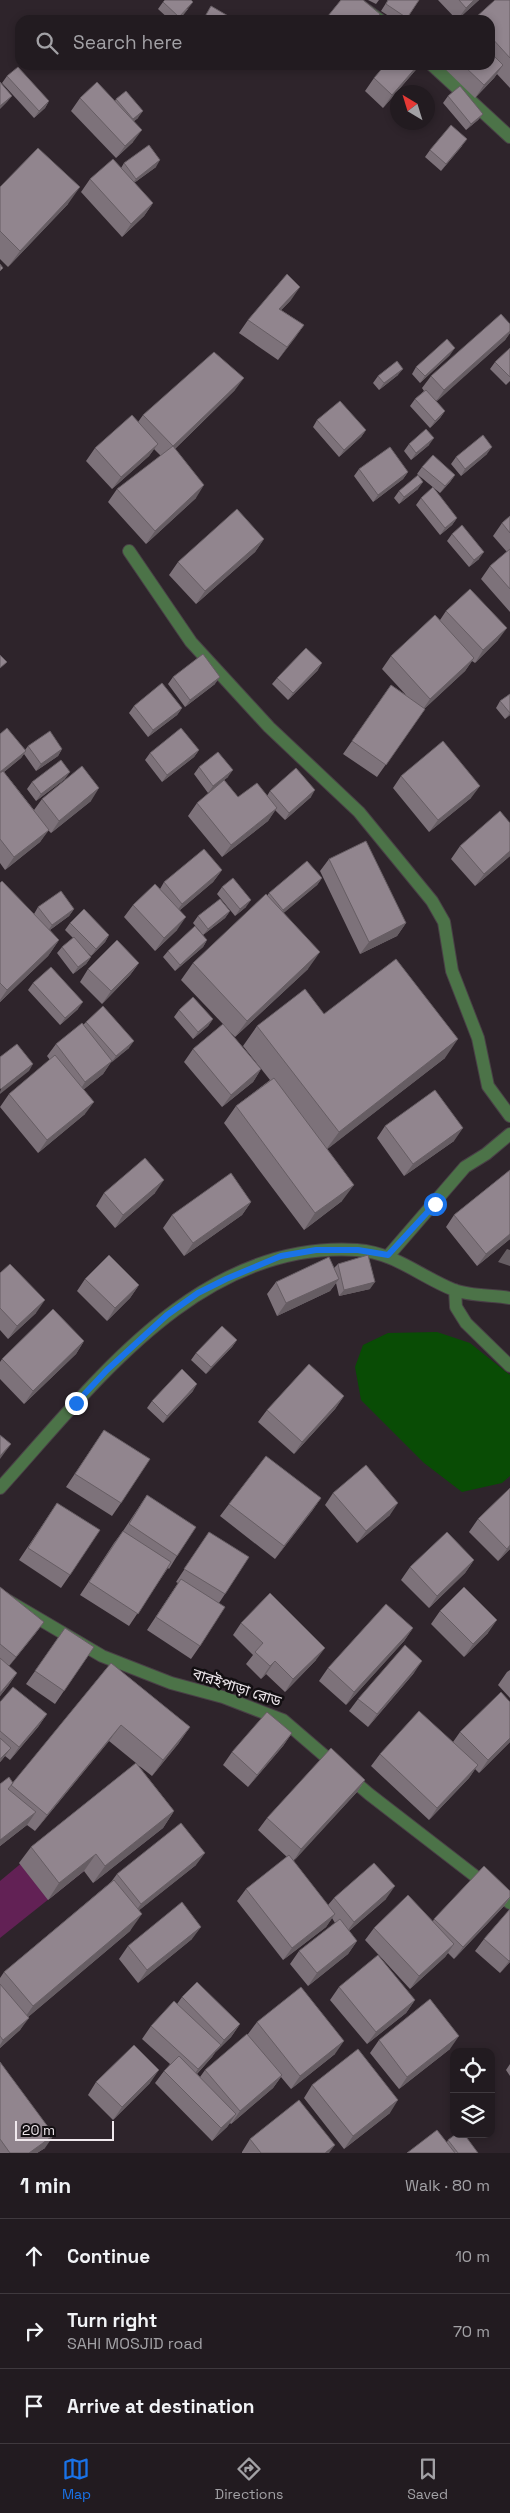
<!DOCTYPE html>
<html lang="en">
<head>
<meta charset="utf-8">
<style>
	:root { --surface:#221b20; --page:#2e282d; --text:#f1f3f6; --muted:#a2a1a5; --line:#3f393e; --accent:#1a73e8 }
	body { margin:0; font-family:"Space Grotesk","Noto Sans Bengali",sans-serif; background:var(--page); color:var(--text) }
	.controls { position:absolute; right:15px; bottom:15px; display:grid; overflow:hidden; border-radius:10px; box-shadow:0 2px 8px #0003 }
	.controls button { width:45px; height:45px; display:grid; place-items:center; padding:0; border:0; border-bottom:1px solid var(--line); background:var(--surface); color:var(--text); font:25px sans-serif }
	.compass { position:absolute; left:390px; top:85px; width:45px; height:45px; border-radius:50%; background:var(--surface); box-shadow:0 2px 8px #0003; rotate:322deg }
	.scale { position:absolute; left:15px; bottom:12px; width:99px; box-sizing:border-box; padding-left:5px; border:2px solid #efe8ed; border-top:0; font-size:14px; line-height:18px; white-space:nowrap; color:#efe8ed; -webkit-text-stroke:4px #130f12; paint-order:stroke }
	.stop { position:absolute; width:15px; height:15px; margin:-11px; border:4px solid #1a73e8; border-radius:50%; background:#fff }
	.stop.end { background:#1a73e8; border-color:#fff; box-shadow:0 1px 5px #0008 }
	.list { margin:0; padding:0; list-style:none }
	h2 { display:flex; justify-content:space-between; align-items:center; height:65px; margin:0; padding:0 20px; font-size:21px }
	h2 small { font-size:16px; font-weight:400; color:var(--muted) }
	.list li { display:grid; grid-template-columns:32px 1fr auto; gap:15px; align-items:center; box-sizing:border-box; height:75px; padding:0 20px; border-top:1px solid var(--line) }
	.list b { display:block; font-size:19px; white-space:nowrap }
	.list p { margin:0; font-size:16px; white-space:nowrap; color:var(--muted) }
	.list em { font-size:16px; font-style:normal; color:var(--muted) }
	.icon { flex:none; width:28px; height:28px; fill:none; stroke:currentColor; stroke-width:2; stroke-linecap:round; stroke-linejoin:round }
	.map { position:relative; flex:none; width:510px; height:2153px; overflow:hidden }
	.search { position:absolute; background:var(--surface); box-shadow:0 2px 8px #0003; left:15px; right:15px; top:15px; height:55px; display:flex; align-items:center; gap:12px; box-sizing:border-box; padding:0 18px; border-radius:15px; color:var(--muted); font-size:19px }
	.sheet { height:290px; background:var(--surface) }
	nav { display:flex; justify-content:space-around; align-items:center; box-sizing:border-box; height:70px; border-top:1px solid var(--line); background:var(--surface); font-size:14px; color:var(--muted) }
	nav a { display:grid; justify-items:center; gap:2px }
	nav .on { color:var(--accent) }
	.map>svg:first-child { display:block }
	.green { fill:#622155 }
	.water { fill:#094c05 }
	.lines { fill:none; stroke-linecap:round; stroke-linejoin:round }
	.street-casing { stroke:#493f46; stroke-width:14 }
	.street { stroke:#4c7348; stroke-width:12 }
	.wall { fill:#7d727a }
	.shaded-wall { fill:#665d63 }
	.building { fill:#91858e; stroke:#665d63 }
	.route { stroke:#1a73e8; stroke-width:6 }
	.labels { text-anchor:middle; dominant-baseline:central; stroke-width:5; stroke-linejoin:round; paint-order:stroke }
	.street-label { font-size:15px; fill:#efe8ed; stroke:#130f12 }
</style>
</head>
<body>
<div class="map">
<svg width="510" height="2153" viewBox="0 0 510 2153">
	<rect width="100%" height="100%" fill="#2e242b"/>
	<path class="green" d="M24 1861 89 1867 0 1938V1881Z"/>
	<path class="water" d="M437 1332 470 1343 510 1375V1476L502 1483 462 1492 424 1463 361 1400 355 1367 363 1345 388 1333Z"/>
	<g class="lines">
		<defs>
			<path id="street" d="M352 0 380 20
				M432 65 510 137
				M129 551 191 642 269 727 359 812 432 901 444 922 452 971 478 1038 488 1086 510 1116
				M389 1255 465 1167 486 1154 510 1134
				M455 1290 456 1307 466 1323 510 1366
				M0 1488C95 1383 199 1240 357 1250 396 1253 419 1276 454 1290 470 1296 493 1295 510 1298
				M0 1596 102 1656 171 1683 223 1697 283 1720 369 1794 510 1903"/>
		</defs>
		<use href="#street" class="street-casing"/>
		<use href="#street" class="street"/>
	</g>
	<path class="wall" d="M341 0 380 14 376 20H325Z
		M368 0H379L376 4Z
		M388 0H419L406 20H395L381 11Z
		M438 0H479L457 20Z
		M495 0H510V88L497 74 494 78 475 98 441 65H490V20H474Z
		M163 2 188 9 179 20H170L158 9Z
		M420 65 383 108 365 91 374 78Z
		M7 76 49 101 45 108 34 118 2 83Z
		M448 96 483 114 478 120 466 130 443 103Z
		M80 98 115 101 116 99 138 118 134 121 133 142 116 158 71 111Z
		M462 146 441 171 425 157 430 150Z
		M124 163 156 167 134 183 153 203 144 216 122 237 81 192 90 179 121 168Z
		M0 187 68 204 8 267 0 259Z
		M291 300 281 310 304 325 278 360 239 333 248 320Z
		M510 324V333L505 340 436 401 445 411 440 418 430 428 410 406 415 399 424 391 422 388 431 376Z
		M510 348V381L506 385 490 369 495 362Z
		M450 355 420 383 412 374 416 367Z
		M398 375 379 390 373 383 378 376Z
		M235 390 175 449 196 498 146 544 108 502 117 489 161 456 154 449 149 456 112 489 86 461 95 448 138 422 143 415Z
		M317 420 366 430 361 437 339 457 313 427Z
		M409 444 429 445 411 460 404 451Z
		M487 454 461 476 451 464 456 457Z
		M422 467 455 475 450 482 440 493 417 474Z
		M359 469 408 472 403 479 373 502 354 476Z
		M418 489 399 504 394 498 399 491Z
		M421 498 457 518 452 525 440 535 416 505Z
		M510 516V612L481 579 490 566 507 552 493 536 502 523Z
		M452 534 479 559 469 567 447 541Z
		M264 539 255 552 196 604 169 575 178 562Z
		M446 611 498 640 475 663 472 661 465 671 425 708V709L377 777 343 754 391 685 406 695 382 669 391 656 440 620Z
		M318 670 288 700 272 684 277 678Z
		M173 677 215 684 185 707 168 684Z
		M510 694V715L505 719 496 708 500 701Z
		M134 706 182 708 177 715 148 737 129 713Z
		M0 734 25 750 28 746 62 749 58 756 36 771 24 754 21 758 4 772 34 810 42 799 91 801 51 833 48 830 40 842 5 870 0 863Z
		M199 750 194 757 162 782 145 760 150 753Z
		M199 767 228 777 224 780 238 797 267 796 270 791 311 797 285 820 275 810 268 821 222 857 188 816 197 803 220 784 208 793 194 774Z
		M401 776 471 798 429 832 393 788Z
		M65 779 36 801 27 789 32 782Z
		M460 846 510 856 475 886 451 859Z
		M329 859 406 923 397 936 360 954 320 871Z
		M222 870 213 882 180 910 177 930 155 951 124 917 133 905 160 889 164 882Z
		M322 878 317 885 283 913 308 969 235 1037 227 1029 261 1069 253 1082 222 1107 184 1062 193 1049 223 1024 181 980 193 963 267 896 269 893Z
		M0 883 34 914 38 907 74 909 69 916 50 930 59 940 48 956 0 1002Z
		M222 887 246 907 235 916 217 894Z
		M230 911 225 918 203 935 193 923 198 916Z
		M70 923 109 935 105 942 91 956 87 952 91 957 86 964 73 974 57 953 62 947 73 938 65 930Z
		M207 940 203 947 175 971 163 957 168 951Z
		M139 963 130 975 102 1004 80 982 88 969Z
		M33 983 78 1009 60 1025 28 990Z
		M179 1010 213 1019 208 1026 193 1039 174 1017Z
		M324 1014 445 1058 327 1149 342 1201 304 1230 224 1123 236 1106 270 1080 243 1046 257 1026Z
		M86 1022 129 1048 111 1062 103 1074 84 1089 85 1114 38 1153 0 1107 9 1094 50 1060 47 1056 56 1044 83 1025Z
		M385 1126 454 1141 404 1176 377 1138Z
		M510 1170V1239L477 1266 446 1227 454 1215Z
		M104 1193H155L115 1228 96 1206Z
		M251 1202 242 1215 184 1256 163 1228 172 1215Z
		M338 1264 370 1289 339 1296 336 1283 330 1291 277 1316 267 1294 276 1282 334 1268Z
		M0 1273 36 1313 8 1339 0 1330Z
		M85 1279 139 1285 130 1298 107 1321 77 1291Z
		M237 1340 232 1347 206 1374 191 1360 196 1353Z
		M84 1341 76 1354 24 1404 0 1379V1362L2 1359Z
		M193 1391 163 1423 147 1408 152 1401Z
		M344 1396 335 1409 294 1454 258 1422 267 1410Z
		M104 1430 121 1503 112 1516 66 1487Z
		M510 1488V1549L498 1561 469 1532 478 1519Z
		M333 1493 390 1515 357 1543 325 1505Z
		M147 1495 177 1556 169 1569 168 1568 129 1626 80 1595 114 1543 123 1531Z
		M321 1498 312 1511 275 1559 220 1516 229 1504Z
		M57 1503 70 1575 61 1588 19 1560Z
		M209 1532 225 1594 219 1603 200 1646 191 1659 147 1630 178 1583 176 1582Z
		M474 1560 465 1573 429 1608 401 1580 410 1567Z
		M0 1587 44 1622 35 1634 9 1666 17 1673 8 1686 0 1696Z
		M440 1611 488 1633 464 1657 431 1624Z
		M241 1623 316 1660 285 1692 266 1674 261 1679 246 1664 253 1655 233 1635Z
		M65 1628 94 1647 55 1704 26 1684Z
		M413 1628 404 1641 346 1705 319 1681 328 1668Z
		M111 1663 190 1727 178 1744 152 1776 138 1765 174 1811 163 1828 93 1883 84 1871 48 1900 19 1863 31 1847 136 1763 109 1741 35 1831 27 1825 0 1846V1784L13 1783Z
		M510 1670V1698L498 1685 507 1672Z
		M414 1673 368 1727 349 1711 358 1699Z
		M0 1702 47 1714 38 1727 10 1760 5 1756 0 1762Z
		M510 1702V1742L479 1773 475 1769 469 1778 429 1820 371 1766 380 1754 453 1742 460 1732Z
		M292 1733 283 1746 248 1787 223 1765 232 1752Z
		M365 1780 357 1792 293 1861 328 1905 334 1898 386 1899 349 1931 357 1941 348 1954 308 1986 290 1964 299 1951 335 1923 332 1918 326 1927 283 1960 237 1901 246 1889 287 1857 258 1830 267 1818Z
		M196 1865 139 1910 130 1931 28 2017 20 2030 0 2048V1978L4 1972 111 1882 117 1874Z
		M510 1891V1898L504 1906 454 1959 448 1953 445 1957 410 1989 365 1940 374 1928 433 1921 434 1919Z
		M510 1909V1962L500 1973 475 1951 484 1939Z
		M192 1939 138 1983 119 1959 128 1946Z
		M339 1987 415 2000 406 2013 367 2044 330 2000Z
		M182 1997 240 2024 231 2037 215 2052 212 2057 197 2074 200 2077 205 2070 248 2034 257 2022 335 2054 291 2089 281 2077 273 2088 231 2124 230 2123 227 2127 212 2141 155 2083 164 2071 170 2064 142 2039 151 2026 177 2004Z
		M379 2040 450 2049 399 2089 370 2053Z
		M0 2062 45 2148 37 2153H0Z
		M510 2064V2076L506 2070Z
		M96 2082 150 2083 113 2120 88 2095Z
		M312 2085 390 2113 344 2149 304 2098Z
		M250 2139 329 2153H242V2152Z
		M448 2140 478 2153H407L447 2142Z"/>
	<path class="shaded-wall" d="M474 0H479L457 20 466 8Z
		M193 2 188 9 179 20H178Z
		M418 65H420L383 108 392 95Z
		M503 65 494 78 475 98 484 85Z
		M12 96 7 102 0 109V106Z
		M49 101 45 108 34 118 39 111Z
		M143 111 138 118 128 126 133 119Z
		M483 114 478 120 466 130 471 124Z
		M142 130 133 142 116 158 125 146Z
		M467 139 462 146 441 171 446 164Z
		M160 160 156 167 131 185 136 179Z
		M80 187 68 204 8 267 20 251Z
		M153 203 144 216 122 237 131 224Z
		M300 287 291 300 270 322 279 309Z
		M304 325 295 338 278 360 287 347Z
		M510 331V333L505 340 435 403 444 390Z
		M455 348 450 355 420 383 425 376Z
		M403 369 398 375 379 390 384 383Z
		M244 378 235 390 164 459 173 446Z
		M445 411 440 418 430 428 435 421Z
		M366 430 361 437 339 457 344 450Z
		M434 438 429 445 411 460 416 453Z
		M158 444 149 456 112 489 121 477Z
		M492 447 487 454 461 476 465 469Z
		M408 472 403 479 373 502 378 495Z
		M455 475 450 482 440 493 445 486Z
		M423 482 418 489 399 504 404 497Z
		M204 485 196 498 146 544 155 531Z
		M457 518 452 525 440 535 445 528Z
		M264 539 255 552 196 604 205 591Z
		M484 552 479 559 469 567 474 560Z
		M507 628 498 640 475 663 483 650Z
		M474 658 465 671 421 712 430 699Z
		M322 663 318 670 288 700 293 693Z
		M220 677 215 684 185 707 190 700Z
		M182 708 177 715 148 737 153 730Z
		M510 712V715L505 719 510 713Z
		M62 749 58 756 36 771 41 764Z
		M199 750 194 757 162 782 167 775Z
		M26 751 21 758 0 775V772Z
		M233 770 228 777 208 793 213 786Z
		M70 772 65 779 36 801 41 794Z
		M480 786 471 798 429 832 438 820Z
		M99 788 91 801 51 833 59 821Z
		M315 790 311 797 285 820 289 813Z
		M277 808 268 821 222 857 231 845Z
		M49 830 40 842 5 870 14 857Z
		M510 851V856L475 886 484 874Z
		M222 870 213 882 173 916 182 904Z
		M322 878 317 885 279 917 283 910Z
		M251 900 246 907 235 916 240 909Z
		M74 909 69 916 47 932 52 925Z
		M230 911 225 918 203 935 208 929Z
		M186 917 177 930 155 951 164 938Z
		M406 923 397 936 360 954 369 942Z
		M109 935 105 942 91 956 96 949Z
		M59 940 48 956 0 1002V1000L7 990Z
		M207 940 203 947 175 971 180 965Z
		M320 952 308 969 235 1037 247 1021Z
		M91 957 86 964 73 974 78 967Z
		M139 963 130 975 102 1004 111 991Z
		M83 1002 78 1009 60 1025 65 1018Z
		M213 1019 208 1026 193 1039 198 1032Z
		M458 1039 445 1058 325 1151 339 1132Z
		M134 1041 129 1048 111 1063 116 1056Z
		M112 1061 103 1074 77 1095 85 1082Z
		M33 1064 29 1071 0 1094V1092L1 1089Z
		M261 1069 253 1082 222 1107 231 1095Z
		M94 1102 85 1114 38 1153 47 1140Z
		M463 1128 454 1141 404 1176 413 1164Z
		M164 1180 155 1193 115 1228 123 1215Z
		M354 1185 342 1201 304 1230 315 1213Z
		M251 1202 242 1215 184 1256 193 1243Z
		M510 1234V1239L477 1266 486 1254Z
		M507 1249 510 1250V1266L498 1262Z
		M339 1279 330 1291 277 1316 286 1303Z
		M375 1282 370 1289 339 1296 344 1290Z
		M139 1285 130 1298 107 1321 115 1308Z
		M45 1300 36 1313 8 1339 17 1326Z
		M237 1340 232 1347 206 1374 211 1367Z
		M84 1341 76 1354 24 1404 33 1391Z
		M197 1384 193 1391 163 1423 167 1416Z
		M344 1396 335 1409 294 1454 302 1442Z
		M11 1444 0 1459V1456Z
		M321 1498 312 1511 275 1559 284 1546Z
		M398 1503 390 1515 357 1543 366 1531Z
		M510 1545V1549L498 1561Z
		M474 1560 465 1573 429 1608 437 1596Z
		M497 1620 488 1633 464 1657 473 1644Z
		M44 1622 35 1634 7 1669 16 1657Z
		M413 1628 404 1641 346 1705 354 1692Z
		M325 1648 316 1660 285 1692 293 1679Z
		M275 1661 266 1674 261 1679 270 1666Z
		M422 1661 414 1673 368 1727 377 1714Z
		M17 1673 8 1686 0 1696V1693Z
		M47 1714 38 1727 10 1760 19 1747Z
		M121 1725 109 1741 35 1831 47 1815Z
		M190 1727 178 1744 152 1776 163 1760Z
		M292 1733 283 1746 248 1787 257 1775Z
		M510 1738V1742L479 1773 488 1760Z
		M11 1748 2 1760 0 1762V1759Z
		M478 1765 469 1778 429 1820 437 1808Z
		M365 1780 357 1792 293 1862 301 1849Z
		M174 1811 163 1828 93 1883 105 1866Z
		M36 1812 27 1825 0 1846V1840Z
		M205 1853 196 1865 132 1916 141 1904Z
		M96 1854 84 1871 48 1900 59 1883Z
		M395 1886 386 1899 345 1934 354 1922Z
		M510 1897 504 1906 454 1959 463 1947Z
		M142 1914 130 1931 21 2023 33 2006Z
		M335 1914 326 1927 283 1960 292 1948Z
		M201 1927 192 1939 138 1983 147 1970Z
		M357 1941 348 1954 308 1986 317 1973Z
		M454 1944 445 1957 410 1989 419 1976Z
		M510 1960V1962L500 1973 509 1961Z
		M415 2000 406 2013 367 2044 376 2032Z
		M29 2018 20 2030 0 2048V2045L3 2040Z
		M240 2024 231 2037 216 2052 224 2040Z
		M459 2036 450 2049 399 2089 407 2077Z
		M344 2041 335 2054 291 2089 300 2076Z
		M221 2045 212 2057 189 2082 198 2069Z
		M159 2070 150 2083 113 2120 122 2107Z
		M282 2075 273 2088 231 2124 240 2111Z
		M398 2100 390 2113 344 2149 353 2136Z
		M236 2114 227 2127 212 2141 221 2128Z
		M54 2135 45 2148 37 2153H29Z
		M335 2145 329 2153H325Z"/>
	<path class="building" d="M165 0H191L193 2 179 17 163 2Z
		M341 0H363L380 14 375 20H333L328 16Z
		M388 0H419L407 18 386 4Z
		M459 0H474L466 8Z
		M495 0H510V58L490 36V20H475L474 19Z
		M211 6 235 20H203Z
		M490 52 503 65 484 85 463 65H490Z
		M385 65H418L392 95 374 78Z
		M18 67 49 101 39 111 7 76Z
		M0 82 12 96 0 106Z
		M97 82 142 130 125 146 80 98Z
		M460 86 483 114 471 124 448 96Z
		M126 91 143 111 133 119 116 99Z
		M451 125 467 139 446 164 430 150Z
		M149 145 160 160 136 179 124 163Z
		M38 148 80 187 20 251 0 231V187Z
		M113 159 153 203 131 224 90 179Z
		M0 264 3 268 0 271Z
		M287 274 300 287 279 309 304 325 287 347 248 320Z
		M501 314 510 324V331L444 390 431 376Z
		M447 339 455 348 425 376 416 367Z
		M510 348V377L495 362Z
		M214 352 244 378 173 446 143 415Z
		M397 361 403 369 384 383 378 376Z
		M426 390 445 411 435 421 415 399Z
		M340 401 366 430 344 450 317 420Z
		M132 415 158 444 121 477 95 448Z
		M426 429 434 438 416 453 409 444Z
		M483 435 492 447 465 469 456 457Z
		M173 446 204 485 155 531 117 489Z
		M390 447 408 472 378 495 359 469Z
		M433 455 455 475 445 486 422 467Z
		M418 475 423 482 404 497 399 491Z
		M433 487 457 518 445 528 421 498Z
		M237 509 264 539 205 591 178 562Z
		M510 516V533L502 523Z
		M462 525 484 552 474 560 452 534Z
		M510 549V589L490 566Z
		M470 589 507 628 483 650 446 611Z
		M435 615 474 658 430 699 391 656Z
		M306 648 322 663 293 693 277 678Z
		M203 654 220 677 190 700 173 677Z
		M0 655 7 662 0 668Z
		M162 683 182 708 153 730 134 706Z
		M391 685 425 709 386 765 352 741Z
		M510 694V713L500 701Z
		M7 728 26 751 0 772V734Z
		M181 728 199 750 167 775 150 753Z
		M50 731 62 749 41 764 28 746Z
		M443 741 480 786 438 820 401 776Z
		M218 752 233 770 213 786 199 767Z
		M61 760 70 772 41 794 32 782Z
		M82 766 99 788 59 821 42 799Z
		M296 768 315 790 289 813 270 791Z
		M3 771 49 830 14 857 0 839V773Z
		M224 780 238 797 257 783 277 808 231 845 197 803Z
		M500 811 510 823V851L484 874 460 846Z
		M366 841 406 923 369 942 329 859Z
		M204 849 222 870 182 904 164 882Z
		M307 861 322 878 283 910 269 893Z
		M233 878 251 900 240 909 222 887Z
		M2 881 59 940 7 990 0 983V883Z
		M155 884 186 917 164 938 133 905Z
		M61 891 74 909 52 925 38 907Z
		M266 894 320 952 247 1021 193 963Z
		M220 899 230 911 208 929 198 916Z
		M84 909 109 935 96 949 70 923Z
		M195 926 207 940 180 965 168 951Z
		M74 937 91 957 78 967 62 947Z
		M117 940 139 963 111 991 88 969Z
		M396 959 458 1039 339 1132 257 1026 305 989 324 1014Z
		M51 967 83 1002 65 1018 33 983Z
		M193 997 213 1019 198 1032 179 1010Z
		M103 1006 134 1041 116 1056 86 1022Z
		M82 1023 112 1061 85 1082 56 1044Z
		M223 1024 261 1069 231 1095 193 1049Z
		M17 1044 33 1064 1 1089 0 1088V1057Z
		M55 1055 94 1102 47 1140 9 1094Z
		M274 1078 354 1185 315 1213 236 1106Z
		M435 1090 463 1128 413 1164 385 1126Z
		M145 1158 164 1180 123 1215 104 1193Z
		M510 1170V1234L486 1254 454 1215Z
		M231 1173 251 1202 193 1243 172 1215Z
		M109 1255 139 1285 115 1308 85 1279Z
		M368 1255 375 1282 344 1290 338 1264Z
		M329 1257 339 1279 286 1303 276 1282Z
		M10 1264 45 1300 17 1326 0 1308V1273Z
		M53 1309 84 1341 33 1391 2 1359Z
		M222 1326 237 1340 211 1367 196 1353Z
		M309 1364 344 1396 302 1442 267 1410Z
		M182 1369 197 1384 167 1416 152 1401Z
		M104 1430 150 1459 121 1503 75 1474Z
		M0 1435 11 1444 0 1456Z
		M266 1456 321 1498 284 1546 229 1504Z
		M366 1465 398 1503 366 1531 333 1493Z
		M510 1488V1545L507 1549 478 1519Z
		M147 1495 196 1527 177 1556 129 1524Z
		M57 1503 100 1530 70 1575 28 1548Z
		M123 1531 171 1562 138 1614 89 1582Z
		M209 1532 249 1557 225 1594 184 1569Z
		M447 1532 474 1560 437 1596 410 1567Z
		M181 1579 225 1607 200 1646 156 1617Z
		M0 1587 44 1622 16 1657 0 1644Z
		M464 1587 497 1620 473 1644 440 1611Z
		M270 1593 325 1648 293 1679 275 1661 270 1666 255 1652 263 1643 241 1623Z
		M386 1604 413 1628 354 1692 328 1668Z
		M65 1628 94 1647 64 1691 35 1671Z
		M405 1645 422 1661 377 1714 358 1699Z
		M0 1658 17 1673 0 1693Z
		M111 1663 190 1727 163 1760 121 1725 47 1815 11 1785Z
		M13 1687 47 1714 19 1747 0 1731V1702Z
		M501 1692 510 1702V1738L488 1760 460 1732Z
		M419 1711 478 1765 437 1808 380 1754Z
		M267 1712 292 1733 257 1775 232 1752Z
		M0 1738 11 1748 0 1759Z
		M331 1748 365 1780 301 1849 267 1818Z
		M136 1763 174 1811 105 1866 96 1854 59 1883 31 1847Z
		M9 1777 13 1783 8 1789 36 1812 0 1840V1784Z
		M181 1823 205 1853 141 1904 117 1874Z
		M289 1855 335 1914 292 1948 246 1889Z
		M374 1863 395 1886 354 1922 334 1898Z
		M484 1866 510 1891V1897L463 1947 434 1919Z
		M114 1880 142 1914 33 2006 4 1972Z
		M408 1895 454 1944 419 1976 374 1928Z
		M182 1902 201 1927 147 1970 128 1946Z
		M510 1909V1960L509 1961 484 1939Z
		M340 1919 357 1941 317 1973 299 1951Z
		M378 1955 415 2000 376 2032 339 1987Z
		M197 1982 240 2024 224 2040 182 1997Z
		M0 1984 29 2018 3 2040 0 2036Z
		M301 1987 344 2041 300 2076 257 2022Z
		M430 1999 459 2036 407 2077 379 2040Z
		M174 2001 221 2045 198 2069 151 2026Z
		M247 2034 282 2075 240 2111 205 2070Z
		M134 2045 159 2070 122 2107 96 2082Z
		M358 2049 398 2100 353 2136 312 2085Z
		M179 2056 236 2114 221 2128 164 2071Z
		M0 2062 54 2135 29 2153H10L0 2139Z
		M299 2100 335 2145 325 2153H261L250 2139Z
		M437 2130 455 2153H407Z
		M456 2134H464L478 2153H458L448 2140Z"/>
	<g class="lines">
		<path class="route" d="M76 1403 107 1370 167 1315 198 1293 226 1279 281 1256 316 1250H358L388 1255 435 1204"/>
	</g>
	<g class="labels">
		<g class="street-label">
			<text transform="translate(237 1687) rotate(18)">বারইপাড়া রোড</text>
		</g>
	</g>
</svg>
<div class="controls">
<button><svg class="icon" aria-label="locate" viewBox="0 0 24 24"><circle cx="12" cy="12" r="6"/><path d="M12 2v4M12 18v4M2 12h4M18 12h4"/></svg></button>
<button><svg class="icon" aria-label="layers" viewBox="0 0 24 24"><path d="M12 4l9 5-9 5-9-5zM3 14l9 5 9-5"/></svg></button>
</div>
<svg class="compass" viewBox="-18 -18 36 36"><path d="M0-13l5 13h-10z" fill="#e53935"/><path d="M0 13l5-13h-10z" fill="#a2a1a5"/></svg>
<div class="scale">20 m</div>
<div class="stop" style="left:435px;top:1204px"></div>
<div class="stop end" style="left:76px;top:1403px"></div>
<div class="search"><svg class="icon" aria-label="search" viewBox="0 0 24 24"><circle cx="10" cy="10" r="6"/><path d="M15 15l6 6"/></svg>Search here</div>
</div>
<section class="sheet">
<h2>1 min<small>Walk · 80 m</small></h2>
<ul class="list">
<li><svg class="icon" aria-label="ahead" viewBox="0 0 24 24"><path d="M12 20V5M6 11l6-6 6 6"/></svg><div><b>Continue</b></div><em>10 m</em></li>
<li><svg class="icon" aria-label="right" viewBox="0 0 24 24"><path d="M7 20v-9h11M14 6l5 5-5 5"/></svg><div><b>Turn right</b><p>SAHI MOSJID road</p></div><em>70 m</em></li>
<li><svg class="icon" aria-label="arrive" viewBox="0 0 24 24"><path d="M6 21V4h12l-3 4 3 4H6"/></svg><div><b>Arrive at destination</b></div></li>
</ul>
</section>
<nav>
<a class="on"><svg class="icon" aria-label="map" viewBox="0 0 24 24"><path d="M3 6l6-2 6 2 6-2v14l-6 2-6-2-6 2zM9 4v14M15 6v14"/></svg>Map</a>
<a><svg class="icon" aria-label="directions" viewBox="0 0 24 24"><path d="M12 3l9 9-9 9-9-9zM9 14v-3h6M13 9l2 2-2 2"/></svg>Directions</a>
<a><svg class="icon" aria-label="saved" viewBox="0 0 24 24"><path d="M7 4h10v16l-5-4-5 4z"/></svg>Saved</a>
</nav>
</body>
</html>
